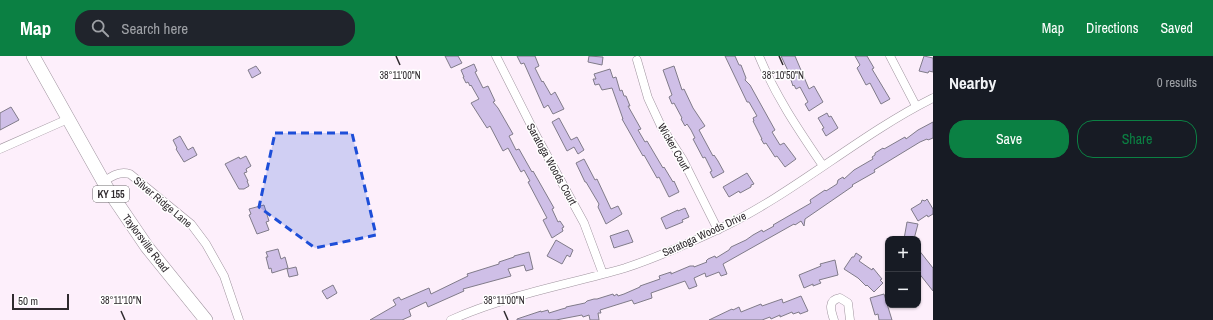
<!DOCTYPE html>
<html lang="en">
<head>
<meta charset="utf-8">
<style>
	:root { --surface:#171b24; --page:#20242c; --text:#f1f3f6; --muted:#9ea1a6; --line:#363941; --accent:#0b8043 }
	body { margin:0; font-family:"Archivo Narrow",sans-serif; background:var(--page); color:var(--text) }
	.controls { position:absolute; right:12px; bottom:12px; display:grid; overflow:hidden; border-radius:8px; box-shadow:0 1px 3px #0004 }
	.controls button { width:36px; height:36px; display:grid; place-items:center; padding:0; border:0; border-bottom:1px solid var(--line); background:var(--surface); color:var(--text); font:20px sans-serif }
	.scale { position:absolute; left:12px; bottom:10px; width:57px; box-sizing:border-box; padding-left:4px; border:2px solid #2f2a2e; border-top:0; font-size:11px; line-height:14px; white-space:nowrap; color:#2f2a2e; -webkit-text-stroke:3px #fff; paint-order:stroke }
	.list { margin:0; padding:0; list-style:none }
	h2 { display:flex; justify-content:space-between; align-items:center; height:52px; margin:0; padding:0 16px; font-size:17px }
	h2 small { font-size:13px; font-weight:400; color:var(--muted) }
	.actions { display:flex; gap:8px; padding:12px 16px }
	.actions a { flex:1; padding:9px 0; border:1px solid var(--accent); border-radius:16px; text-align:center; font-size:14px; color:var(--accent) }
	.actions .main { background:var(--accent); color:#fff }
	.icon { flex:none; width:22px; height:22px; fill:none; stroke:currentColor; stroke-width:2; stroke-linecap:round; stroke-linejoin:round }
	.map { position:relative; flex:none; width:933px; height:264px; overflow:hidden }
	header { display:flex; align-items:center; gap:24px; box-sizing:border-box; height:56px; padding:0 20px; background:var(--accent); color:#fff }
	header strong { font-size:19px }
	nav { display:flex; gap:22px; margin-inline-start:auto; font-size:14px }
	.search { width:280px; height:36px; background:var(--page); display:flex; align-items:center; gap:10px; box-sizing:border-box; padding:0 14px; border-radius:16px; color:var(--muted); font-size:15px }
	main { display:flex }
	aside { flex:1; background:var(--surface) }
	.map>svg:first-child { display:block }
	.building { fill:#cfbfe7; stroke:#807b89 }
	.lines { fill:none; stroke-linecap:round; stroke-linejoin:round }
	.minor-casing { stroke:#a0949f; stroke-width:9 }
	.primary-casing { stroke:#a0949f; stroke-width:14 }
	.minor { stroke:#fff; stroke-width:8 }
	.primary { stroke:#fff; stroke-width:13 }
	.marked { fill:#1d4ed8; fill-opacity:0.2; stroke:#1d4ed8; stroke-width:3; stroke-dasharray:8 5; stroke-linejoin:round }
	.ticks { fill:none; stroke:#2f2a2e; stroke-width:1.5 }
	.labels { text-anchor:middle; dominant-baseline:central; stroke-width:3; stroke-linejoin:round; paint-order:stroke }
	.shield { fill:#fff; stroke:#6d6a6d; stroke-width:1 }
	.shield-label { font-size:10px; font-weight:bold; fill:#2f2a2e }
	.street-label { font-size:11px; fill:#2f2a2e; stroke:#fff }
	.ticks-label { font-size:10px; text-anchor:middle; fill:#2f2a2e; stroke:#fff; stroke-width:3; stroke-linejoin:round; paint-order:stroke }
</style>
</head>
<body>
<header>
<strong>Map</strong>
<div class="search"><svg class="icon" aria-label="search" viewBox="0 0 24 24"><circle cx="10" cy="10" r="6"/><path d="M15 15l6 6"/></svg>Search here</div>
<nav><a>Map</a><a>Directions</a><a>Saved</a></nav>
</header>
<main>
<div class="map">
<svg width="933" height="264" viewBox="0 0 933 264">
	<rect width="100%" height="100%" fill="#fdeffb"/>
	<path class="building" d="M445 0H458L462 7 451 12Z
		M517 0H535L539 10 535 12 542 26 543 25 551 39 555 36 564 53 553 58 548 49 544 52 524 7 521 8Z
		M589 0 603 1 602 9 588 6Z
		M725 0H735L739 9H741L746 22 745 24 750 29 775 74 772 76 780 89 784 87 796 103 785 111 777 100 775 101 766 87 764 88 761 83H762L753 65H754L753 62 757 60 749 46H747Z
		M781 0H795L809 33 814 30 823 46 809 55 805 48 808 46 800 31 796 33 794 29 793 30 791 24 792 23Z
		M855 0H867L874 12 872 13 890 43 881 48 870 27 866 29 857 12 860 9Z
		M924 0 933 2V16L929 15 928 17 919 15Z
		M474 8 477 15 475 16 483 32 488 30 495 45 493 46 498 52 513 78 509 80 516 94 519 93 532 116 533 115 554 152 552 153 558 166 560 165 564 171 562 172 563 175 552 182 543 164 547 162 528 126 530 125 524 114 521 116 508 92 503 95 490 70 487 72 471 47 479 43 471 29 470 30 468 26 466 27 463 21H464L461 14Z
		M256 10 261 17 252 22 248 14Z
		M674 10 682 34 684 33 693 52 705 70 699 74 713 100 714 99 718 105 724 116 713 122 710 116 712 115 705 101 703 102 693 83 695 82 691 74 687 68 685 70 681 63 682 62 674 47 672 48 669 41 672 39 663 14Z
		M610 13 613 22 616 21 620 35 622 34 624 40H626L630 50H628L641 73 638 74 645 86 647 85 663 112 664 111 673 126 674 125 679 136 669 141 659 121 657 122 644 99 643 100 622 63H623L612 32 602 34 599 28 595 29 593 23H596L594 18Z
		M11 51 19 64 0 74V57Z
		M827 57 829 61 831 60 838 72 826 80 822 73 824 72 818 62Z
		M559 62 571 84 577 81 584 94 578 98 574 91 567 95 552 66Z
		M933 66V82L928 84 927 83 920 86 874 114 875 116 852 129 853 130 805 163 804 170 801 165 795 169 794 168 723 208 727 218 721 220 719 216 706 221 705 217 694 222 697 230 689 233 685 225 651 237 652 242 634 248 632 244 600 254 601 257H598L599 264H590L589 259 583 261 582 259 556 264H517V263L541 255V256L548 254 549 257 562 253 566 252V251L585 247 587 245 594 243H597L613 238 614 240 617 238 618 240 624 238 640 231V230L660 223 659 220 671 216V218L690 210H694V211L707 206 706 205 708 203 715 200 716 202 729 194 731 191 746 184 753 179 762 174 763 176 774 170 773 169 811 147 810 144 825 134 826 135 837 128 838 124 843 121 844 123 854 114 873 103 872 101 875 99V97L883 92 884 93 905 81 906 83 918 74Z
		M180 80 188 94 193 91 197 99 184 106 176 93 177 92 173 84Z
		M246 100 251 110 246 113 247 116 244 117 248 125H247L249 130 244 133H239L225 108 239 101 240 103Z
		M584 103 595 124 597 123 611 153 618 150 622 158 606 168 598 151 599 148 586 126H585L576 107Z
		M747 117 754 128 751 129V131L740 137 739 135 729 141 723 131Z
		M927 143 933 153V158L928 161 927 159 918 165 911 153 921 147 922 144 925 145Z
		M264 149 269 165 266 166 269 174 257 178 249 159 251 158 249 153Z
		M685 152 689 161 682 164 683 166 666 173 661 162 678 154V155Z
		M907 166 918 168 914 183H904Z
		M628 174 633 186 614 192 610 180Z
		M556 184 573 194 570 201 567 199 562 208 547 200Z
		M278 193 281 203 285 201 288 212 272 217 271 212 269 213 266 201H268L266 196Z
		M918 193 933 212V235L918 216Z
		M529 196 533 213 526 215 524 209 508 213 511 220 463 233 464 235 428 251 426 246 409 254 411 260 402 264H370L396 249 393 244 399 241 401 244 429 232 431 238 468 220 467 218 499 208V206L514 201V200Z
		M856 197 862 201 859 205 872 214 873 212 882 223 880 224 883 227 874 236 867 229 866 230 858 222 844 213 852 201H854Z
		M835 204 838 219 819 224 821 227 813 230V228L804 232 799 219 821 210 820 208Z
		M296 211 298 219 289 221 287 213Z
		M333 229 337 237 327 243 322 235Z
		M884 238 892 264H879L878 258 875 259 870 242Z
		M801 240 808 255 800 258 799 256 793 258 792 256 780 261V259L771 263 770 261 762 264H709L732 253 733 254 739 251 741 256 761 248 762 250 782 243 783 247Z"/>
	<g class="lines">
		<defs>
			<path id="minor" d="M496 0 538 83 584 167 603 218
				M759 0C776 41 798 73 823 110
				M890 0 916 50
				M637 4 648 42 661 70 683 104 718 174
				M0 93 68 63
				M103 126C112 120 119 115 130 118L191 168 206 188 224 220 239 264
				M451 264C506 239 567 229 625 212 656 202 687 188 717 174 794 138 857 80 933 42
				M834 264C831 255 827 244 840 242L848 247 850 264"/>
			<path id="primary" d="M33 0 107 132 147 191 206 264"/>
		</defs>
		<use href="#minor" class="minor-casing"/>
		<use href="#primary" class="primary-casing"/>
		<use href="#minor" class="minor"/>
		<use href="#primary" class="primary"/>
	</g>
	<path class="marked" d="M275 77H352L376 179 315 192 259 151Z"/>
	<path class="ticks" d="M396 0 400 9M779 0 783 9M121 255 125 264M504 255 508 264"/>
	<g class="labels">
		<rect class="shield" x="93" y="130" width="36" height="16" rx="3"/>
		<g class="shield-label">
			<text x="111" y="138">KY 155</text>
		</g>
		<g class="street-label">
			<text transform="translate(674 91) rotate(60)">Wicker Court</text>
			<text transform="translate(552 108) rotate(61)">Saratoga Woods Court</text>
			<text transform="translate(163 146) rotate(40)">Silver Ridge Lane</text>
			<text transform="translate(704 178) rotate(-25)">Saratoga Woods Drive</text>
			<text transform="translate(146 187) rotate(53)">Taylorsville Road</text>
		</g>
	</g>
	<g class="ticks-label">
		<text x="400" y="23">38°11'00"N</text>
		<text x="783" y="23">38°10'50"N</text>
		<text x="121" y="248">38°11'10"N</text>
		<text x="504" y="248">38°11'00"N</text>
	</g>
</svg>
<div class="controls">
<button>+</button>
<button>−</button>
</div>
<div class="scale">50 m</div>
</div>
<aside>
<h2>Nearby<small>0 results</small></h2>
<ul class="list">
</ul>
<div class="actions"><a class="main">Save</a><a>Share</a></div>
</aside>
</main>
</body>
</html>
